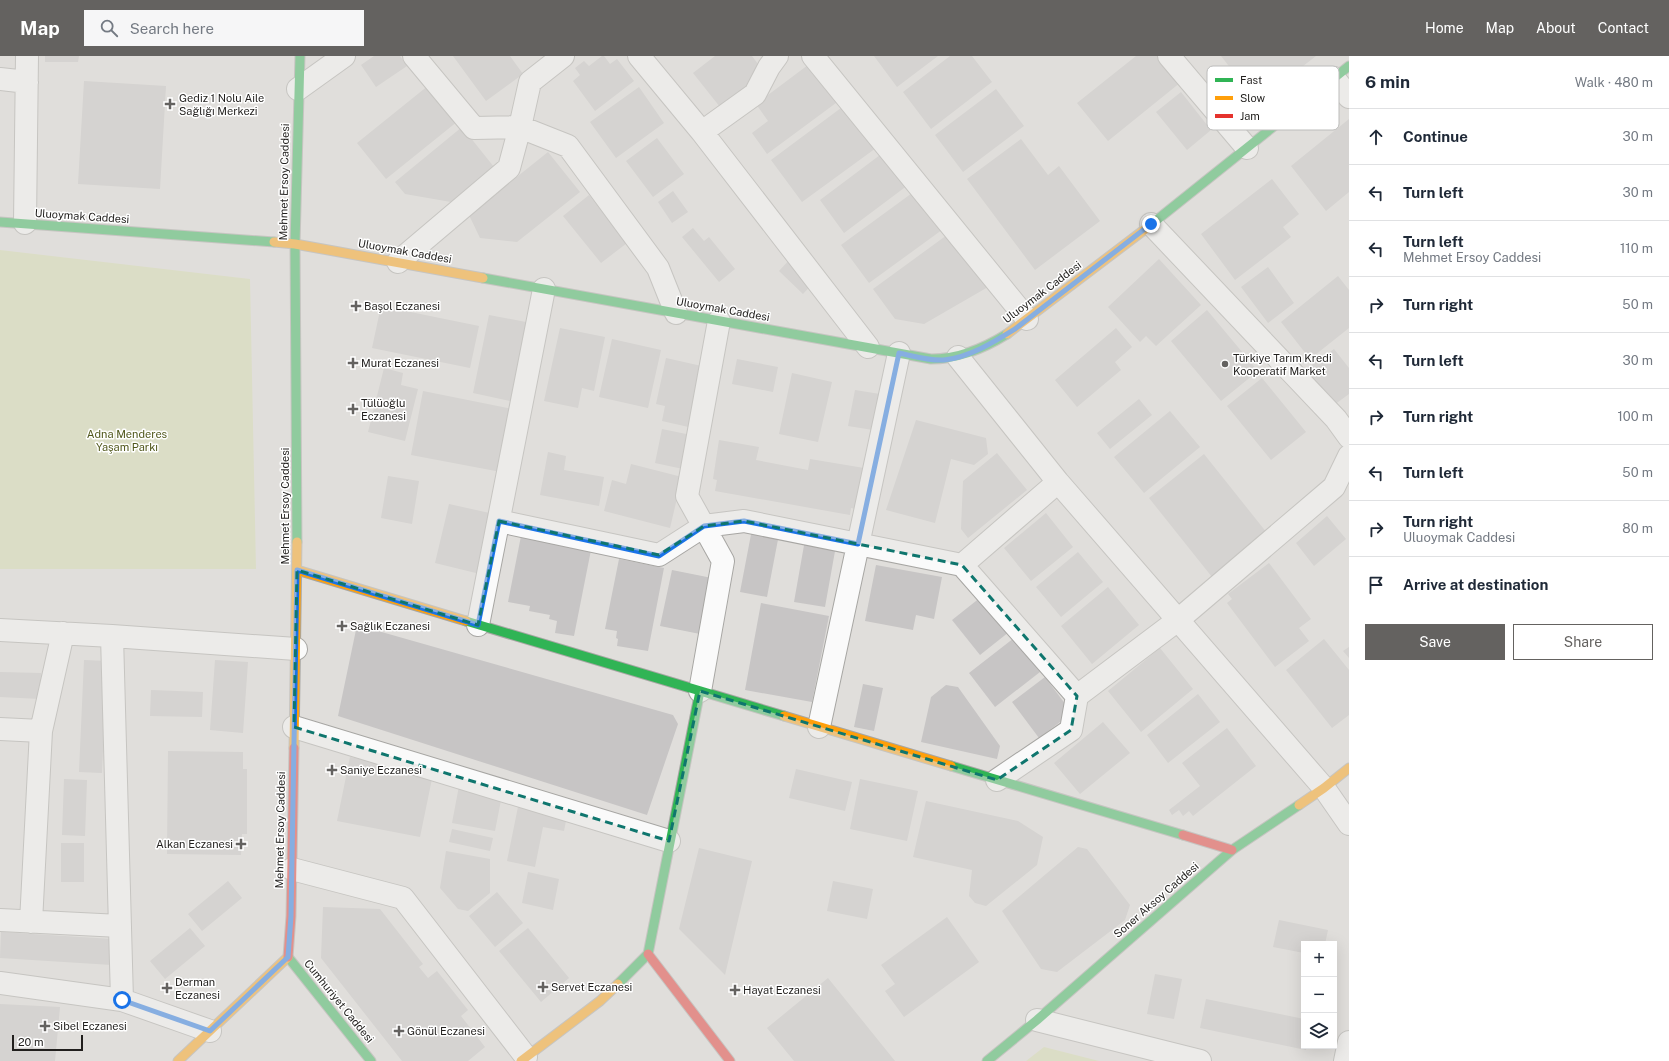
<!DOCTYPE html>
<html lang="en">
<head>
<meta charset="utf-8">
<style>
	:root { --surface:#fff; --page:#f6f6f7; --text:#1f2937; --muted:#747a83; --line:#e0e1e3; --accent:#646260 }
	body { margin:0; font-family:"Public Sans",sans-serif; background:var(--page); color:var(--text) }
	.controls { position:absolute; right:12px; bottom:12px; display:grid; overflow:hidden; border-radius:0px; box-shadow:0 4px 16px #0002 }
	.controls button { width:36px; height:36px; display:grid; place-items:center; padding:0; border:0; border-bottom:1px solid var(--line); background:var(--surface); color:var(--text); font:20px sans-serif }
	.scale { position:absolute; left:12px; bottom:10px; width:71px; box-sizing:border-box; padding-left:4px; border:2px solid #211f1d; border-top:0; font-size:11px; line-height:14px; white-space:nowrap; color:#211f1d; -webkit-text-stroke:3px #fff; paint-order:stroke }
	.stop { position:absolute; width:12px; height:12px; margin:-9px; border:3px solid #1a73e8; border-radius:50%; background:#fff }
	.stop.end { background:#1a73e8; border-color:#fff; box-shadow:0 1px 4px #0008 }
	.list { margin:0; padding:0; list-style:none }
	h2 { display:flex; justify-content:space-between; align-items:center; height:52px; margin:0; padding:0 16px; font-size:17px }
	h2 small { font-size:13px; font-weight:400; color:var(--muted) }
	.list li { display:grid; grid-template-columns:26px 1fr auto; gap:12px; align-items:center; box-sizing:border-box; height:56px; padding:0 16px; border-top:1px solid var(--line) }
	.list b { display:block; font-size:15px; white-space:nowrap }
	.list p { margin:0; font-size:13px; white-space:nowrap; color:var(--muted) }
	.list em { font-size:13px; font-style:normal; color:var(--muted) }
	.actions { display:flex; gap:8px; padding:12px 16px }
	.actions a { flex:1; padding:9px 0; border:1px solid var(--accent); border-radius:0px; text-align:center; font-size:14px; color:var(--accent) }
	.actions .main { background:var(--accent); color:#fff }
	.icon { flex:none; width:22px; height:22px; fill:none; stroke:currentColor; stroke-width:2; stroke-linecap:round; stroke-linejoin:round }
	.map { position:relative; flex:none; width:1349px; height:1005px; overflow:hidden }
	header { display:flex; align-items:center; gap:24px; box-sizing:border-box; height:56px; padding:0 20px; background:var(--accent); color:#fff }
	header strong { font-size:19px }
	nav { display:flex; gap:22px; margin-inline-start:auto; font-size:14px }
	.search { width:280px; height:36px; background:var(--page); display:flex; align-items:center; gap:10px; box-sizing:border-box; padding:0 14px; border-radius:0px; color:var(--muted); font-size:15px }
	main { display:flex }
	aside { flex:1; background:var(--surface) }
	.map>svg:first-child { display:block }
	.green { fill:#d6dcad }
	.building { fill:#c7c5c5 }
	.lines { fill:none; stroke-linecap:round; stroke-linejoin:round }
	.street-casing { stroke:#a7a6a3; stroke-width:24 }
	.fast-casing { stroke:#a7a6a3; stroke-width:11 }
	.slow-casing { stroke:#a7a6a3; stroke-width:11 }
	.jam-casing { stroke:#a7a6a3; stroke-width:11 }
	.street { stroke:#fafafa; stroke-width:22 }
	.fast { stroke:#30b455; stroke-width:9 }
	.slow { stroke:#ff9f0a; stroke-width:9 }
	.jam { stroke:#e5322d; stroke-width:9 }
	.route { stroke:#1a73e8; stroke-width:5 }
	.marked { fill:none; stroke:#0f766e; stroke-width:3; stroke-dasharray:8 5; stroke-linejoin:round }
	.poi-dot { fill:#646260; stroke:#fff; stroke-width:1.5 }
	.labels { text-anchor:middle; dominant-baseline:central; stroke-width:3; stroke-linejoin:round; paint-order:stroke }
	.poi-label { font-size:11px; fill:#211f1d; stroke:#fff; text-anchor:start }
	.street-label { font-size:11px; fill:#211f1d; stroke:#fff }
	.park-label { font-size:11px; fill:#50571b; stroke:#fff }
	.key { fill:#fff; stroke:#bcbcbb; stroke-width:1 }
	.key-label { font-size:11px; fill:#211f1d }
</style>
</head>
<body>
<header>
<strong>Map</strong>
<div class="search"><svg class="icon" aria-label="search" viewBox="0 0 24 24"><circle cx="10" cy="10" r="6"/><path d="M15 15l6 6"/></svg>Search here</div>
<nav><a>Home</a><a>Map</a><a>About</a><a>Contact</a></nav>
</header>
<main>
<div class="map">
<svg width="1349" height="1005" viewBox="0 0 1349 1005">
	<rect width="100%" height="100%" fill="#e0dedb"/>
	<path class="green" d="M0 194 250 223 256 513H0Z
		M1044 991 1099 1005H1026Z"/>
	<path class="building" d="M45 0H79L78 6H45Z
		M374 0H400L407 10 376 31 361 9Z
		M453 0H510L523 18 486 45Z
		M602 0H604L610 8 617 3 634 25 595 55 573 25 580 19 575 12 584 5 589 10Z
		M715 0H752L764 16 720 51 693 17Z
		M874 0H938L897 31Z
		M950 0H972L992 26 931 73 903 36Z
		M1136 0H1161L1181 26 1108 85 1077 47Z
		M1221 0H1316L1257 46Z
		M812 6 840 44 767 98 752 77 768 65 756 48Z
		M84 25 166 30 160 133 78 128Z
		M429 29 458 65 386 123 357 87Z
		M639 31 664 67 616 102 590 66Z
		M996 33 1024 70 963 116 935 79Z
		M1181 36 1211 74 1187 94 1156 56Z
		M845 49 876 92 802 146 771 104Z
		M1349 63V136L1326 155 1291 110Z
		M462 71 494 111 451 146 405 138 395 126Z
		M657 82 684 118 653 141 626 105Z
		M1021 83 1048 119 1059 110 1100 165 1035 214 967 123Z
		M888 93 912 126 844 177 820 144Z
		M548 96 580 136 517 186 480 182 469 159Z
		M1272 123 1299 158 1283 171 1291 181 1235 224 1201 178Z
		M919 132 946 171 869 227 841 189Z
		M673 135 688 156 672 167 658 146Z
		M589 139 627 187 601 207 563 160Z
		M693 172 704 185 709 181 735 213 719 226 682 181Z
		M947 179 988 231 924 268 895 263 873 233Z
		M791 202 815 225 803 238 779 215Z
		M1159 203 1201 249 1156 290 1146 280 1140 286 1108 251Z
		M1268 211 1294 247 1268 267 1241 231Z
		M1338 220 1349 234V272L1310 303 1281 266Z
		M381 250 479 270 470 312 372 292Z
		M1207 254 1258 315 1221 345 1171 285Z
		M489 259 531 267 515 346 473 337Z
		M560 272 605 281 594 335 582 332 578 352 544 345Z
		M1116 272 1132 291 1115 306 1121 314 1077 351 1055 324Z
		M612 283 661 294 648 352 599 341Z
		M1334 293 1349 312V338L1334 349 1306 313Z
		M666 302 706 311 693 372 662 365 665 350 656 348Z
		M737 303 778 311 773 336 732 328Z
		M384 312 403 317 401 329 418 333 405 385 368 376Z
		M792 317 832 326 818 386 779 378Z
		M1262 322 1306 376 1271 404 1227 350Z
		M855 334 880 338 873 374 848 370Z
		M423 335 513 353 501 416 411 399Z
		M1139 343 1152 359 1110 393 1097 377Z
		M1170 355 1200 391 1144 437 1114 401Z
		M916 364 986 382 988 398 974 409 951 403 935 467 886 454Z
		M662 373 691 379 683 413 655 407Z
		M719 384 759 391 756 404 808 414 810 403 870 413 856 453 851 452 850 459 715 435 717 424 713 423Z
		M548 396 566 400 564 414 604 421 599 450 540 439Z
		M997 397 1027 434 968 482 961 473 963 425Z
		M1204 398 1267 477 1212 521 1149 442Z
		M631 408 682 421 670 472 604 455 612 424 626 428Z
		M388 420 419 425 412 468 381 462Z
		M449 448 494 458 480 518 435 507Z
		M1046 457 1073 491 1031 525 1004 492Z
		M1327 460 1346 483 1314 510 1296 487Z
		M753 468 780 473 767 541 740 536Z
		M806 478 837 484 825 551 794 546Z
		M521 480 591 494 574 580 555 577 557 565 549 563 550 559 529 555 530 550 508 546Z
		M1078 496 1103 526 1061 561 1036 531Z
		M619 503 664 512 648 595 617 590 618 583 616 582 617 575 605 573Z
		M1269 507 1311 563 1299 572 1309 585 1275 611 1227 547 1232 543 1228 538Z
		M876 509 942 521 934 563 916 559 913 574 865 565Z
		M672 514 712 522 700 578 660 570Z
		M1108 531 1139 569 1092 608 1061 570Z
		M981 541 1009 576 980 599 952 564Z
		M761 547 829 560 812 646 745 634Z
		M357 569 673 659 678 668 647 759 338 660Z
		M1014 582 1040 616 995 651 969 617Z
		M1324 583 1349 614V659L1332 672 1286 614Z
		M1349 591V602L1343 595Z
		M1160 592 1193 633 1141 676 1108 635Z
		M84 604 107 605 102 717 79 716Z
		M215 604 248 606 243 677 210 674Z
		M0 616 41 617 40 643 0 641Z
		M1045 621 1072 657 1039 682 1012 646Z
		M863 628 883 632 874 675 854 671Z
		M946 629 958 631 1000 690 997 703 921 686 931 641Z
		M151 634 203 636 202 661 150 660Z
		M1198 638 1220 666 1168 707 1147 679Z
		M1103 666 1130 697 1080 738 1054 707Z
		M1227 672 1256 710 1193 760 1189 755 1183 760 1179 754 1172 759 1169 754 1200 730 1182 707Z
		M168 695 243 696V713H247V778H242L241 799 167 798Z
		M350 701 433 718 420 781 337 765Z
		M796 713 852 726 845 755 789 742Z
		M64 723 87 724 85 780 62 779Z
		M860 723 918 735 907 785 850 773Z
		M459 730 502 739 495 775 452 767Z
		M926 745 1018 765 1043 781 1037 809 986 850 975 847 969 840 972 814 913 801Z
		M519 746 568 755 564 775 543 771 535 811 507 805Z
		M452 773 493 782 490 795 449 786Z
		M61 787H84V826H61Z
		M1078 791 1087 793 1130 849 1125 864 1057 916 1041 913 1002 855Z
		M699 792 752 805 725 919 679 873Z
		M446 795 490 803V837L468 855 458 853 440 832Z
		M528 816 559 823 553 854 522 847Z
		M228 825 242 842 202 875 188 858Z
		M833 825 873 833 867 863 827 855Z
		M497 836 523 867 495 891 469 860Z
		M323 851 380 853 423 908 419 911 428 922 437 915 468 954 461 960 485 991 468 1005H402L321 902Z
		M947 861 979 906 904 961 885 935 895 928 881 909Z
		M1279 864 1328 874 1325 888H1304V897L1273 891Z
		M190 872 205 890 165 923 150 905Z
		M528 872 569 922 541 946 499 895Z
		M1 876 113 883 112 909 0 902Z
		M1155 918 1182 923 1174 963 1147 958Z
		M828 922 895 1005H794L767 972Z
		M1206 943 1304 963V990H1307L1306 994 1200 972Z
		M0 948 60 951 55 1005H0Z"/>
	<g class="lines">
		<defs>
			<path id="street" d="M414 0 474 72 520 71 568 90 658 212 676 257
				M639 0 702 76 868 291
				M813 0 1027 263
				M1169 0 1247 92
				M1334 22 1349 41
				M0 23 27 26
				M298 33 344 0
				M702 76 755 38 769 11 777 0
				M25 167 27 0
				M1151 168 1336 363 1349 381
				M398 206 509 112 520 71 530 26 563 0
				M958 301 1058 426 1324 732 1349 768
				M499 465 659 499 704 470 744 465 962 509 1058 426
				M962 509 1077 640
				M478 569 544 233
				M0 574 112 580 296 593
				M112 580 122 944
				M700 635 723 505 687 440 719 265
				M294 671 669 785
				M819 671 899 297
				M0 673 41 675
				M997 724 1071 674 1077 640 1178 564 1334 431 1349 400
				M292 813 403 842 526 1001
				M0 864 120 870
				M31 866 41 675 63 577
				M0 927 122 944 210 975
				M1037 964 1200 1005
				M1345 1005 1349 986"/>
			<path id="fast" d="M0 166 274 186
				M1148 171 1349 10
				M483 222 931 303C959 303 983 293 1007 278
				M297 486 295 188 300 0
				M466 565 784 660
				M951 710 1183 779
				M288 901 371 1005
				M618 928 648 898 700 635
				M987 1005 1037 964 1232 794 1299 749"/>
			<path id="slow" d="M274 186 295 188 483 222
				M1007 278 1148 171
				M297 514 466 565
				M784 660 951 710
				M294 692 297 486
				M1299 749 1324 732 1349 712
				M178 1005 288 901
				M521 1005 600 945 618 928"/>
			<path id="jam" d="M1183 779 1232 794
				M648 898 730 1005
				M288 901 291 860 294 692"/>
		</defs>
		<use href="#street" class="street-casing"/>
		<use href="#fast" class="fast-casing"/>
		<use href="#slow" class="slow-casing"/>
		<use href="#jam" class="jam-casing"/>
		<use href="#street" class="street"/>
		<use href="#fast" class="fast"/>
		<use href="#slow" class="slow"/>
		<use href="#jam" class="jam"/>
	</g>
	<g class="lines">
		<path class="route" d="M122 944 210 975 288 901 291 860 297 514 478 569 499 465 659 500 704 470 744 465 858 488 899 297C913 300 930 305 944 304 970 301 994 286 1015 273L1151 168"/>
	</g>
	<path d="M0 0H1349V1005H0ZM499 465 659 499 704 470 744 465 962 509 1077 640 1071 674 997 724 700 635 669 785 294 671 297 514 478 569Z" fill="#e0dedb" fill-opacity=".55" fill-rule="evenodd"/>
	<path class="marked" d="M499 465 659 499 704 470 744 465 962 509 1077 640 1071 674 997 724 700 635 669 785 294 671 297 514 478 569Z"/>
	<g class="poi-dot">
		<path d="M168 42h4v4h4v4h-4v4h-4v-4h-4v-4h4z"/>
		<path d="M354 244h4v4h4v4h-4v4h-4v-4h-4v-4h4z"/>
		<path d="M351 301h4v4h4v4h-4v4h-4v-4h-4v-4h4z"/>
		<circle cx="1225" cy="308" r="4"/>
		<path d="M351 347h4v4h4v4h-4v4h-4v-4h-4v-4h4z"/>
		<path d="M340 564h4v4h4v4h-4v4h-4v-4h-4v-4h4z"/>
		<path d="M330 708h4v4h4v4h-4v4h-4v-4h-4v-4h4z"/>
		<path d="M239 782h4v4h4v4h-4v4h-4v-4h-4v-4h4z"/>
		<path d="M541 925h4v4h4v4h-4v4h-4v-4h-4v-4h4z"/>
		<path d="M165 926h4v4h4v4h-4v4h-4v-4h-4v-4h4z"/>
		<path d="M733 928h4v4h4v4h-4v4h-4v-4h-4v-4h4z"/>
		<path d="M43 964h4v4h4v4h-4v4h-4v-4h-4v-4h4z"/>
		<path d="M397 969h4v4h4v4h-4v4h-4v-4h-4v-4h4z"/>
	</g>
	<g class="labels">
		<g class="poi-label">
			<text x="179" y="42">Gediz 1 Nolu Aile<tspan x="179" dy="13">Sağlığı Merkezi</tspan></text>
			<text x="364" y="250">Başol Eczanesi</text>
			<text x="1233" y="302">Türkiye Tarım Kredi<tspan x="1233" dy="13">Kooperatif Market</tspan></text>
			<text x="361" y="307">Murat Eczanesi</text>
			<text x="361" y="347">Tülüoğlu<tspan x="361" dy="13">Eczanesi</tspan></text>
			<text x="350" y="570">Sağlık Eczanesi</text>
			<text x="340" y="714">Saniye Eczanesi</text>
			<text x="233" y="788" text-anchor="end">Alkan Eczanesi</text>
			<text x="175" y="926">Derman<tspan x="175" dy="13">Eczanesi</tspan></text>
			<text x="551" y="931">Servet Eczanesi</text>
			<text x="743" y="934">Hayat Eczanesi</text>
			<text x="53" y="970">Sibel Eczanesi</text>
			<text x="407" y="975">Gönül Eczanesi</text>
		</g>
		<g class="street-label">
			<text transform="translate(284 126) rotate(-89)">Mehmet Ersoy Caddesi</text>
			<text transform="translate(82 160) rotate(4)">Uluoymak Caddesi</text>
			<text transform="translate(405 195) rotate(10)">Uluoymak Caddesi</text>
			<text transform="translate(1042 236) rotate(-37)">Uluoymak Caddesi</text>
			<text transform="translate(723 253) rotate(10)">Uluoymak Caddesi</text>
			<text transform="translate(285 450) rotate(-90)">Mehmet Ersoy Caddesi</text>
			<text transform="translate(280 774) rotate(-89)">Mehmet Ersoy Caddesi</text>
			<text transform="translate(1156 844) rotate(-41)">Soner Aksoy Caddesi</text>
			<text transform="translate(339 945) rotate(51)">Cumhuriyet Caddesi</text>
		</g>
		<g class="park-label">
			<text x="127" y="378">Adna Menderes<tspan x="127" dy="13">Yaşam Parkı</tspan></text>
		</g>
	</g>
	<rect x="1207" y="10" width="132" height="64" rx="6" class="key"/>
	<rect x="1215" y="22" width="18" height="4" fill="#30b455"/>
	<rect x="1215" y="40" width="18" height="4" fill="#ff9f0a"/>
	<rect x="1215" y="58" width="18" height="4" fill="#e5322d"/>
	<g class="key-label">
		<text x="1240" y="28">Fast</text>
		<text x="1240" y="46">Slow</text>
		<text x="1240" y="64">Jam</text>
	</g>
</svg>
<div class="controls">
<button>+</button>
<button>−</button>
<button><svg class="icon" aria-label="layers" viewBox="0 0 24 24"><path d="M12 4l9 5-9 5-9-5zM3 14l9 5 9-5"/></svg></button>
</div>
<div class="scale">20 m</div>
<div class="stop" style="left:122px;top:944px"></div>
<div class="stop end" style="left:1151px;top:168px"></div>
</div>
<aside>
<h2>6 min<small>Walk · 480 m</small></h2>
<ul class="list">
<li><svg class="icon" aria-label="ahead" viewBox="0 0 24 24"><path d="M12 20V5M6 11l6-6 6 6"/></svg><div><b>Continue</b></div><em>30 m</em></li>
<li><svg class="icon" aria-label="left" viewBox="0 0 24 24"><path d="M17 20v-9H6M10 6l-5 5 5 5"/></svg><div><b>Turn left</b></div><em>30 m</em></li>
<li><svg class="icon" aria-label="left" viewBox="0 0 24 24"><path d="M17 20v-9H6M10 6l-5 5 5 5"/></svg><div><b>Turn left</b><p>Mehmet Ersoy Caddesi</p></div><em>110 m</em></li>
<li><svg class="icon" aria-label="right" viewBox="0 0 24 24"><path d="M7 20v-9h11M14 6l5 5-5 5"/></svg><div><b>Turn right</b></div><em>50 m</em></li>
<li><svg class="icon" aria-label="left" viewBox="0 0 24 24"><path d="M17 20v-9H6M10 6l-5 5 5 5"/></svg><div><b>Turn left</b></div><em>30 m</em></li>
<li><svg class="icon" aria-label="right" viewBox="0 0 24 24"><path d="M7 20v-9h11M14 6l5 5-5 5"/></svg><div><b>Turn right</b></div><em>100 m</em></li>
<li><svg class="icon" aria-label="left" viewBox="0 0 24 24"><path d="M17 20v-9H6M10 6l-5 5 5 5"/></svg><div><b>Turn left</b></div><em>50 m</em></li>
<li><svg class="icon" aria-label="right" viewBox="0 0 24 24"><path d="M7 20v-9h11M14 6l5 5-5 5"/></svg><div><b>Turn right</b><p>Uluoymak Caddesi</p></div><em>80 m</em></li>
<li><svg class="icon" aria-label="arrive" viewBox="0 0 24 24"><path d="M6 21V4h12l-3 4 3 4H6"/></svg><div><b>Arrive at destination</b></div></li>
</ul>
<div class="actions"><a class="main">Save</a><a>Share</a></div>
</aside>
</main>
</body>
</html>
